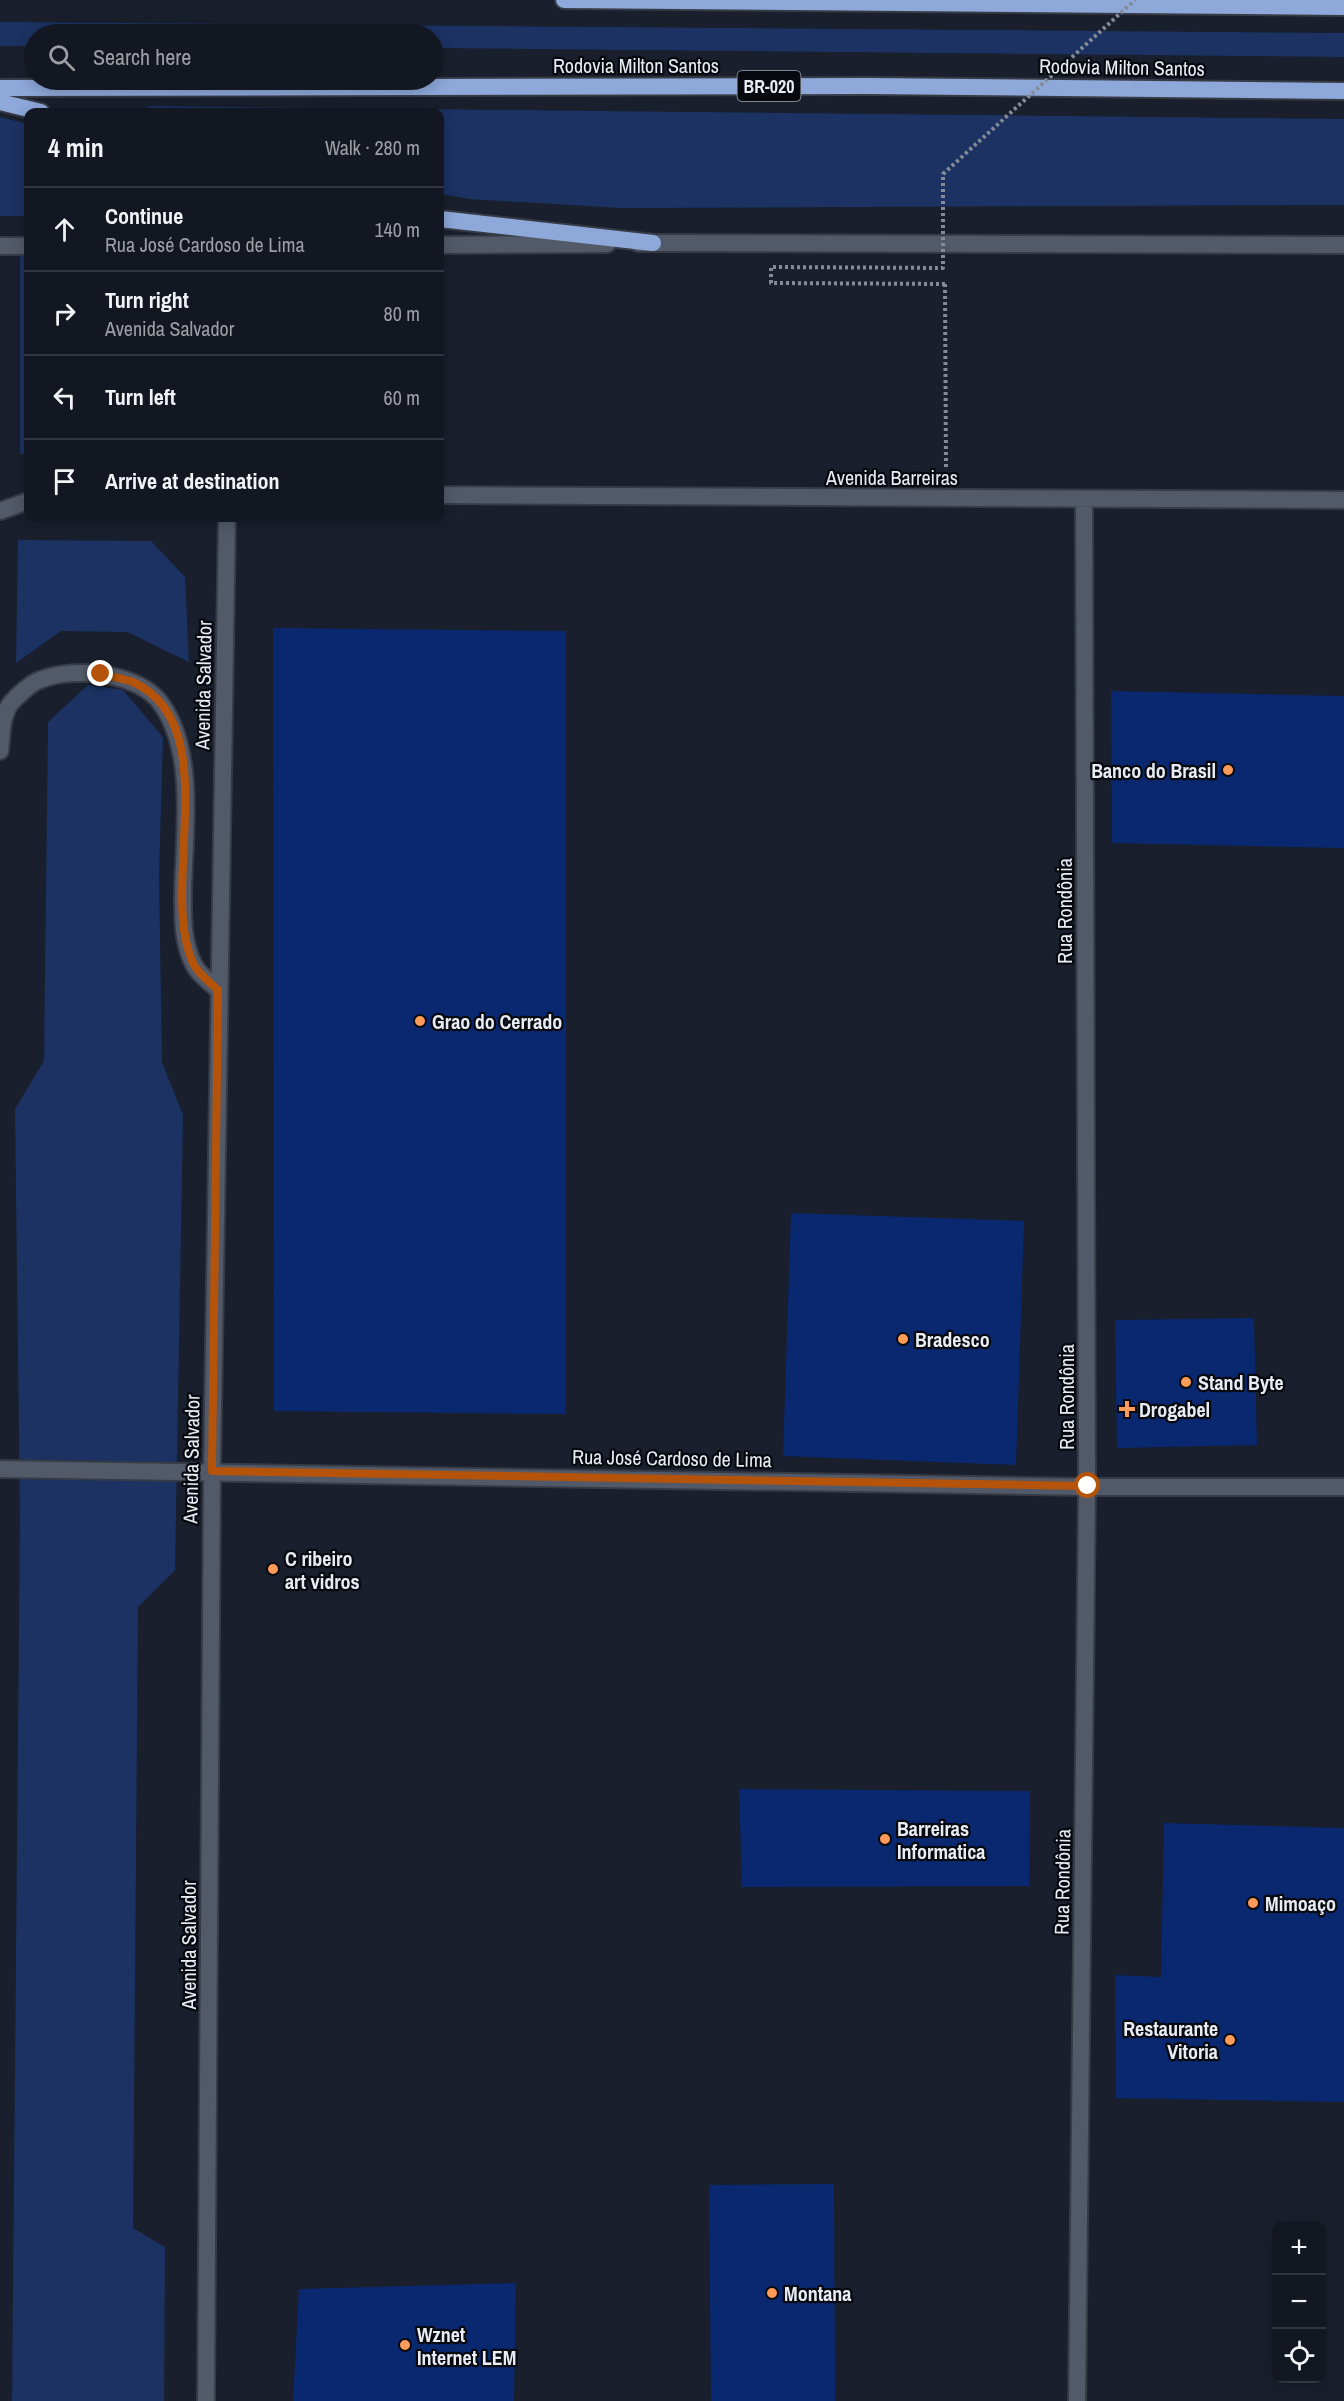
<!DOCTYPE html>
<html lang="en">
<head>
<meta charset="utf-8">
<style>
	:root { --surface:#131721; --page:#1c202a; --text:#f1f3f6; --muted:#9d9fa5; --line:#32363f }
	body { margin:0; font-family:"Archivo Narrow",sans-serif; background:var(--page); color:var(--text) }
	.controls { position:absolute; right:18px; bottom:18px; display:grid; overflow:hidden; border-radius:12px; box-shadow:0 3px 15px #0003 }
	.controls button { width:54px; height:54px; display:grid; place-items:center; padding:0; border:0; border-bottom:2px solid var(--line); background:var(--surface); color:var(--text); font:30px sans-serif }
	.stop { position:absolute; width:18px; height:18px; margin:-14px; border:4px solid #b45309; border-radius:50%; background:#fff }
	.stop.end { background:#b45309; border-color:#fff; box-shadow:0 2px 6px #0008 }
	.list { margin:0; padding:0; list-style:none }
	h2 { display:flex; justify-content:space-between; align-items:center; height:78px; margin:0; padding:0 24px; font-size:26px }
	h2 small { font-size:20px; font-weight:400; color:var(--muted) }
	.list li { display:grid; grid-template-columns:39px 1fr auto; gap:18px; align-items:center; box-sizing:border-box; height:84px; padding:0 24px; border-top:2px solid var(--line) }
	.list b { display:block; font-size:22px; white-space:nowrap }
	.list p { margin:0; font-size:20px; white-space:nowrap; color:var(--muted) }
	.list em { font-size:20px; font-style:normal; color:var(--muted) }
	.icon { flex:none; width:33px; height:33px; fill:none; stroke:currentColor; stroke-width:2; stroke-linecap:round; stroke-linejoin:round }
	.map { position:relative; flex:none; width:1344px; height:2401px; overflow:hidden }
	.search { position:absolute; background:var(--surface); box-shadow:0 3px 15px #0003; left:24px; top:24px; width:420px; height:66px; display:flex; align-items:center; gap:15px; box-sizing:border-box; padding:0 21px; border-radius:33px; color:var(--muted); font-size:22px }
	.panel { position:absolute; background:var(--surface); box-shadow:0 3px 15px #0003; left:24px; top:108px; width:420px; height:414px; border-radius:12px }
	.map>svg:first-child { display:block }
	.green { fill:#1b3263 }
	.building { fill:#092870 }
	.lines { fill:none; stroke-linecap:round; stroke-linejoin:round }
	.minor-casing { stroke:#363b46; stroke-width:20 }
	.secondary-casing { stroke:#363b46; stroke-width:20 }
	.trunk-casing { stroke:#363b46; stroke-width:20 }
	.path { stroke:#858b96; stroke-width:4; stroke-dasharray:3 3; stroke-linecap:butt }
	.minor { stroke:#525a69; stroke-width:16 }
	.secondary { stroke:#525a69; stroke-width:16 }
	.trunk { stroke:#8ea8da; stroke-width:16 }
	.path-bridge { stroke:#858b96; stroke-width:4; stroke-dasharray:3 3; stroke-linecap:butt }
	.route { stroke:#b45309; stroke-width:8 }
	.poi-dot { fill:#fe9b58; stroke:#07090f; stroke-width:2 }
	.labels { text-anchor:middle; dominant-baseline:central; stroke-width:4.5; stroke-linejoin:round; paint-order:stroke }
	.shield { fill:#07090f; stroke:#a4a8b0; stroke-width:1.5 }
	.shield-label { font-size:18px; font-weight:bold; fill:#e7ecf5 }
	.street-label { font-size:20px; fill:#e7ecf5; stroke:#07090f }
	.poi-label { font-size:20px; font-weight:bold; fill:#e7ecf5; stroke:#07090f; text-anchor:start }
</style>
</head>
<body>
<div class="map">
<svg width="1344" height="2401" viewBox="0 0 1344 2401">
	<rect width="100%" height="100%" fill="#191f2c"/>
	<path class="green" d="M0 22 1344 33V57L434 48V34H34V46H0Z
		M144 106 1344 119V205L621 208 470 199 440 194V112H165Z
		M0 117 28 124V216H0Z
		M20 256 28 257V454H20Z
		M18 540 151 541 185 577 189 662 127 632 61 631 16 663Z
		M88 685 123 690 163 737 159 876 162 1062 183 1115 175 1570 138 1607 133 2228 165 2247 164 2401H12L20 1516 15 1109 44 1061 48 722Z"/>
	<path class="building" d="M273 628 566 631V1414L274 1411Z
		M1111 691 1344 696V848L1112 843Z
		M791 1213 1024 1221 1016 1465 783 1456Z
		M1254 1318 1257 1445 1117 1448 1115 1320Z
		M739 1789 1030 1791 1029 1886 742 1887Z
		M1164 1823 1344 1828V2102L1116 2098 1115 1975 1161 1977Z
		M834 2184 835 2401H711L709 2185Z
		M516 2283 514 2401H293L299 2289Z"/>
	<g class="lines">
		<defs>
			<path id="minor" d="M440 495 1344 500
				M0 511 28 501
				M0 1469 1087 1487H1344
				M1077 2401 1087 1487 1084 500"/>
			<path id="secondary" d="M638 243 1344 245
				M440 245 607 244
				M0 246H28
				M0 751C2 735 1 716 11 703 17 696 31 683 40 680 74 666 140 672 162 705 196 754 184 834 183 892 183 917 182 940 193 963 197 973 210 982 218 990
				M206 2401 212 1471 227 518"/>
			<path id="trunk" d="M564 0 1344 7
				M0 88 870 86 1344 91
				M0 102 41 112
				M440 219 653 243"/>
		</defs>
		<use href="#minor" class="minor-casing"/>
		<use href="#secondary" class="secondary-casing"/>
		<use href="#trunk" class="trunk-casing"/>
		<path class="path" d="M945 284 946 469"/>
		<use href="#minor" class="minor"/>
		<use href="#secondary" class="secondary"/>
		<use href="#trunk" class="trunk"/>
		<path class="path-bridge" d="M945 284 771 283V267L943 268V174L1135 0"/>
	</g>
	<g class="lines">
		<path class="route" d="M101 674C111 677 123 678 133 682 227 725 158 887 193 963 197 973 210 982 218 990L212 1471 1088 1486"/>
	</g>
	<g class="poi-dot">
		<circle cx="1228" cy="770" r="6"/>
		<circle cx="420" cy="1021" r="6"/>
		<circle cx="903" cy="1339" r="6"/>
		<circle cx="1186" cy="1382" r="6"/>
		<path d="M1124 1400h6v6h6v6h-6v6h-6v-6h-6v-6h6z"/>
		<circle cx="273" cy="1569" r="6"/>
		<circle cx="885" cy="1839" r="6"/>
		<circle cx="1253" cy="1903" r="6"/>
		<circle cx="1230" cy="2040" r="6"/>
		<circle cx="772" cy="2293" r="6"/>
		<circle cx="405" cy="2345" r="6"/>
	</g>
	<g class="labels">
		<rect class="shield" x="737.5" y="71" width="63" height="30" rx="4.5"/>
		<g class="shield-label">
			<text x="769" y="86">BR-020</text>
		</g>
		<g class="street-label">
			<text x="636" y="65">Rodovia Milton Santos</text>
			<text transform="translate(1122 67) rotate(1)">Rodovia Milton Santos</text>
			<text x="892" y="477">Avenida Barreiras</text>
			<text transform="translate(203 685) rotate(-89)">Avenida Salvador</text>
			<text transform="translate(1064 911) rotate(-90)">Rua Rondônia</text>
			<text transform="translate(1066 1397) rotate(-90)">Rua Rondônia</text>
			<text transform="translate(672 1458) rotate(1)">Rua José Cardoso de Lima</text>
			<text transform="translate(191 1459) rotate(-89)">Avenida Salvador</text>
			<text transform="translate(1062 1882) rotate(-89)">Rua Rondônia</text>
			<text transform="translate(188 1945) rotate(-90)">Avenida Salvador</text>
		</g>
		<g class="poi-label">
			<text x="1216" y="770" text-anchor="end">Banco do Brasil</text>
			<text x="432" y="1021">Grao do Cerrado</text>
			<text x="915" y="1339">Bradesco</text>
			<text x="1198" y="1382">Stand Byte</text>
			<text x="1139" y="1409">Drogabel</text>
			<text x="285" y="1558">C ribeiro<tspan x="285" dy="23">art vidros</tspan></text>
			<text x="897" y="1828">Barreiras<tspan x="897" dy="23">Informatica</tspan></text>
			<text x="1265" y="1903">Mimoaço</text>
			<text x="1218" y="2028" text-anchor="end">Restaurante<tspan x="1218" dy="23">Vitoria</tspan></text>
			<text x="784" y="2293">Montana</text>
			<text x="417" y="2334">Wznet<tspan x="417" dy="23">Internet LEM</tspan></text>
		</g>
	</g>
</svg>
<div class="controls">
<button>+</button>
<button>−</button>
<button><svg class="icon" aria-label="locate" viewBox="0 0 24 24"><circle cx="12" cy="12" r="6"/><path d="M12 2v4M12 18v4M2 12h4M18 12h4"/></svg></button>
</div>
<div class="stop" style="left:1088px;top:1486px"></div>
<div class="stop end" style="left:101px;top:674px"></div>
<div class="search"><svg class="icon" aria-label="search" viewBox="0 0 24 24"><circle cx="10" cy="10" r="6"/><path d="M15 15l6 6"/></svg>Search here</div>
<section class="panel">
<h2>4 min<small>Walk · 280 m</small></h2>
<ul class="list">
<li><svg class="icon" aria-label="ahead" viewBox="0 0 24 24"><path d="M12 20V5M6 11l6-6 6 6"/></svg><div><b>Continue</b><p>Rua José Cardoso de Lima</p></div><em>140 m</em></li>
<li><svg class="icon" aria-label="right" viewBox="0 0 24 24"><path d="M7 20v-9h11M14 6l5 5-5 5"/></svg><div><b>Turn right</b><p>Avenida Salvador</p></div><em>80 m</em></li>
<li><svg class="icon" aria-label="left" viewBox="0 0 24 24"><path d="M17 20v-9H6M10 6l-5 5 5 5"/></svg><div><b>Turn left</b></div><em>60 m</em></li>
<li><svg class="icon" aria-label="arrive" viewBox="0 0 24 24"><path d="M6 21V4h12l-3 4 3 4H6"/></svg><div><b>Arrive at destination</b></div></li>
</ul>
</section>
</div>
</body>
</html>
